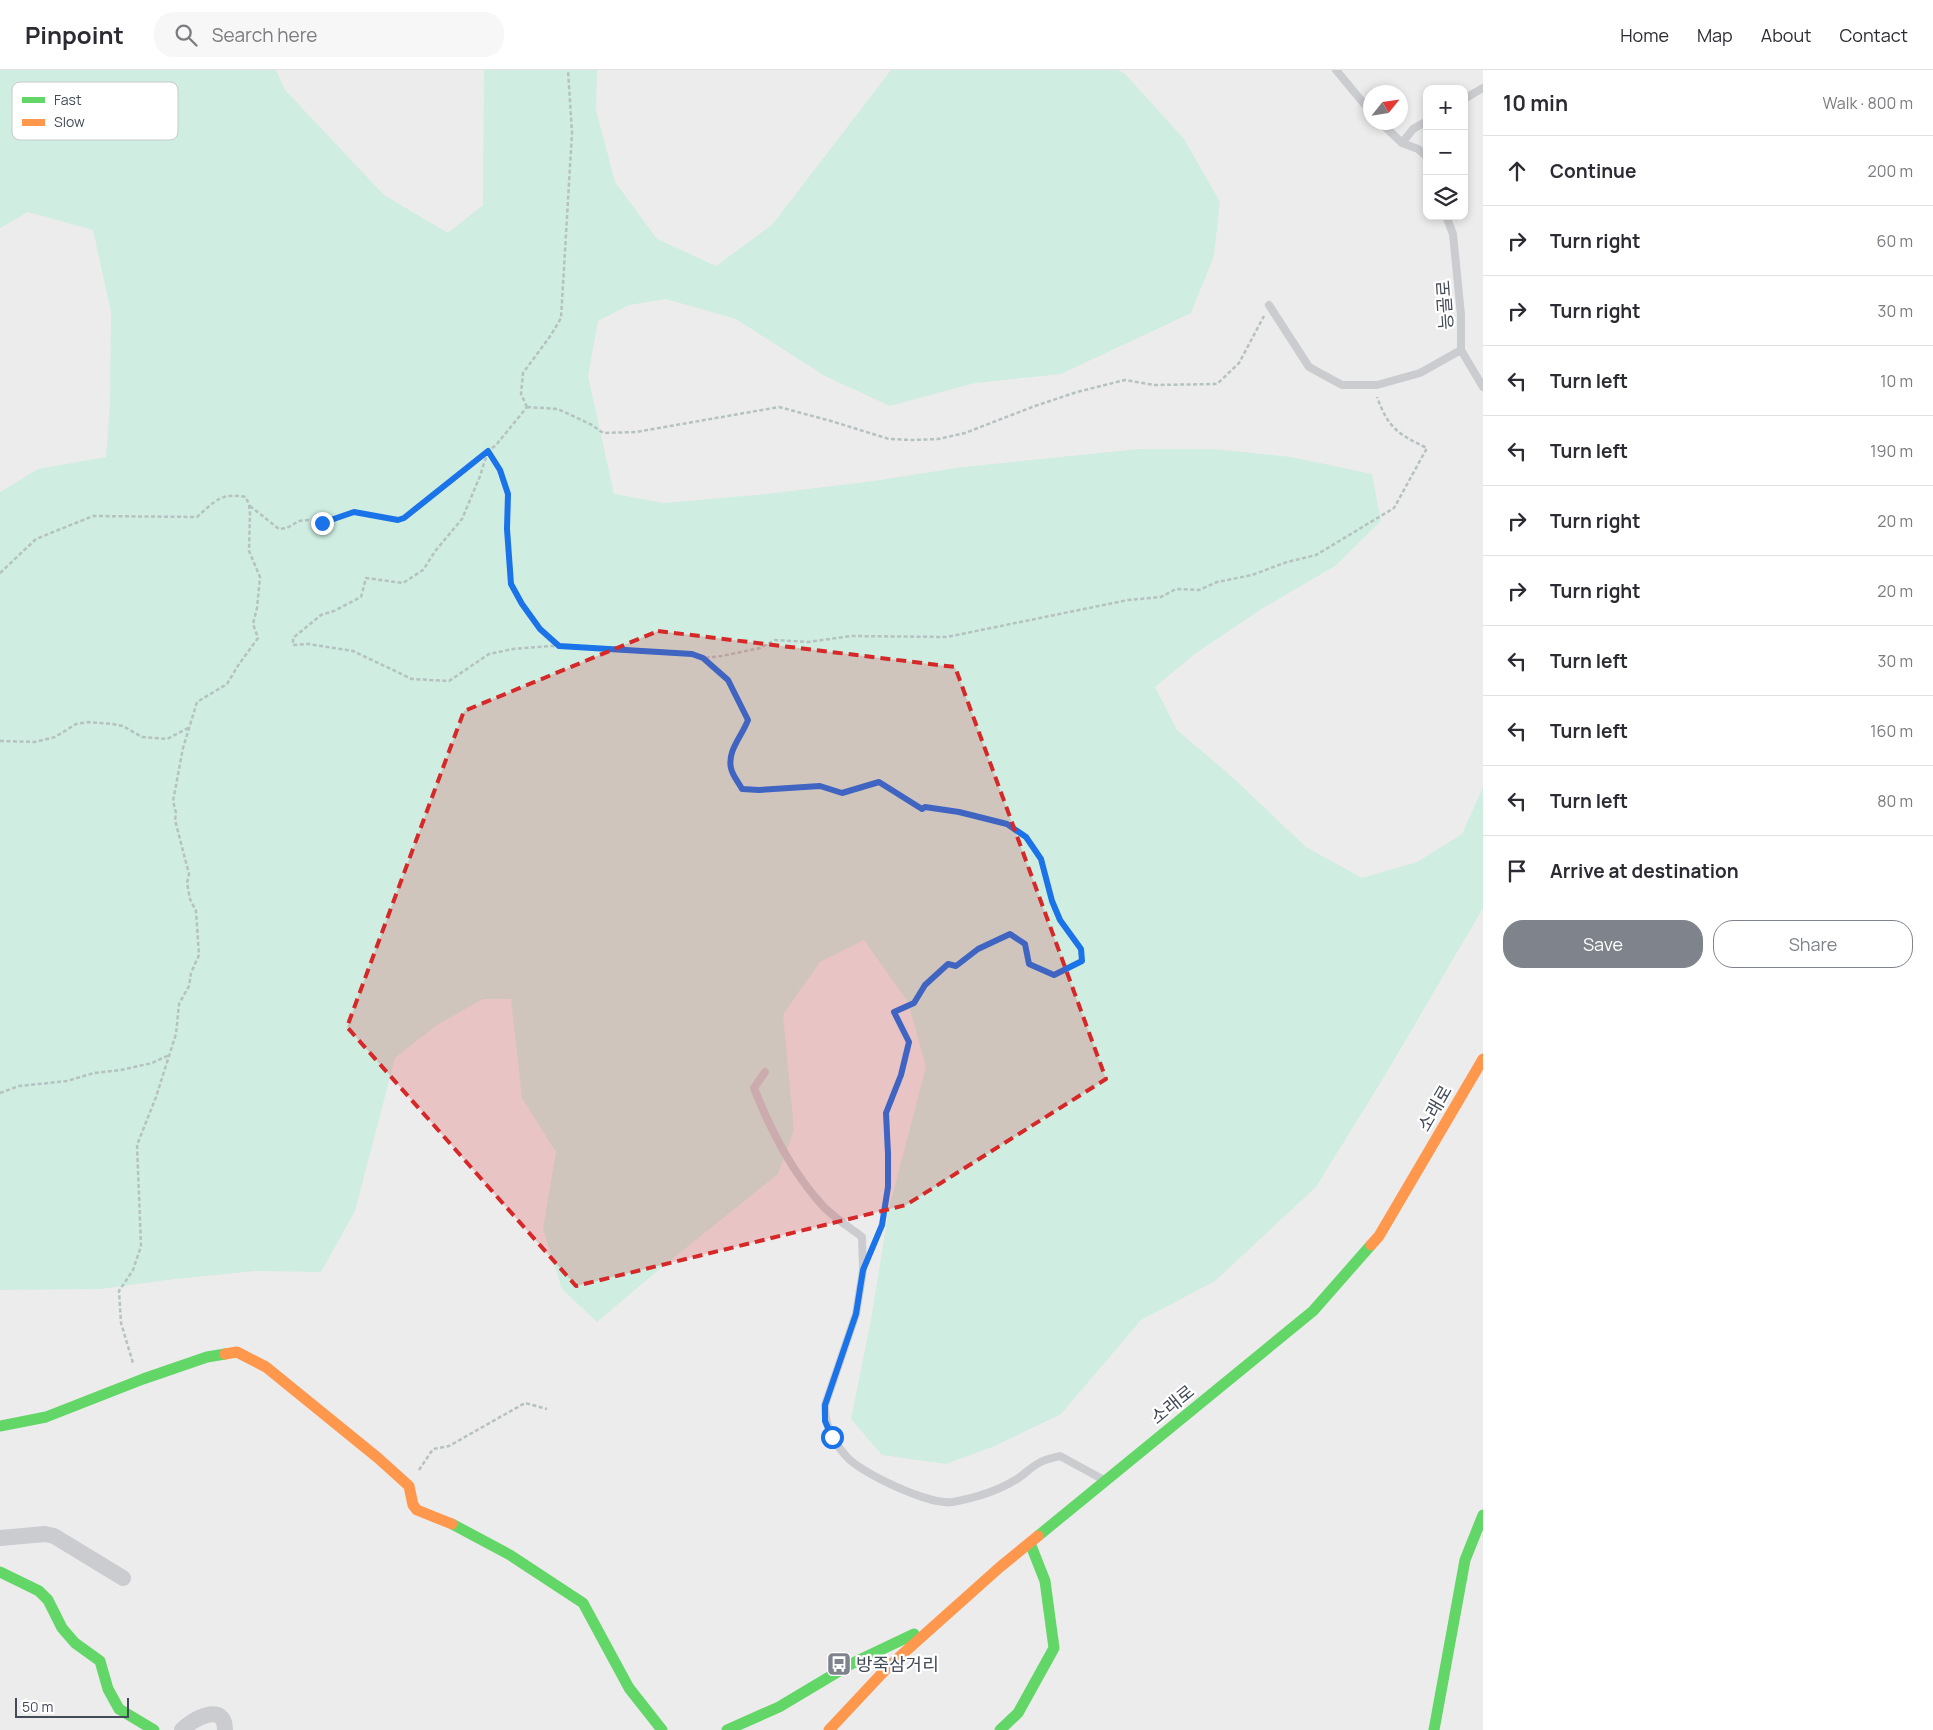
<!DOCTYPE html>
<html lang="en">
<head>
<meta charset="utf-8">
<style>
	:root { --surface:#fff; --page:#f7f7f7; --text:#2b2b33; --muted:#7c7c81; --line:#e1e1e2; --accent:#7e838c }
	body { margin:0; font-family:Manrope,"Noto Sans KR",sans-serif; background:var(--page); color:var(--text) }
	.controls { position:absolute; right:15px; top:15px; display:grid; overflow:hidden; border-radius:10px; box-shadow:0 2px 8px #0003 }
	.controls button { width:45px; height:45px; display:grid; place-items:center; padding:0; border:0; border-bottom:1px solid var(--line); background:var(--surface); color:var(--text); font:25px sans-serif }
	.compass { position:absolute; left:1363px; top:15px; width:45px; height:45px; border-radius:50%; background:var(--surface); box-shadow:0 2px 8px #0003; rotate:60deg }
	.scale { position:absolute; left:15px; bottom:12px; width:114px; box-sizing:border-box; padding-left:5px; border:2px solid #434a58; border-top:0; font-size:14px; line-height:18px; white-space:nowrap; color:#434a58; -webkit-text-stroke:4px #fff; paint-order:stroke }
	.stop { position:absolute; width:15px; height:15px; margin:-11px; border:4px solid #1a73e8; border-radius:50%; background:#fff }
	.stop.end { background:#1a73e8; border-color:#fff; box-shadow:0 1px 5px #0008 }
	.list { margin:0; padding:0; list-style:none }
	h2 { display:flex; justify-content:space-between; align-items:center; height:65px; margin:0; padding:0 20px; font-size:21px }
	h2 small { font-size:16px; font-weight:400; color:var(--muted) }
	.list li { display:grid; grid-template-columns:32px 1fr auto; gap:15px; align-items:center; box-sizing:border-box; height:70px; padding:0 20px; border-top:1px solid var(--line) }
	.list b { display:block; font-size:19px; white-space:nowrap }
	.list em { font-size:16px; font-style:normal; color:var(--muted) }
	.actions { display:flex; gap:10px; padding:15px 20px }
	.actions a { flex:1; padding:11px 0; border:1px solid var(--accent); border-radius:20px; text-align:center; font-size:18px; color:var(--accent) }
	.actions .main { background:var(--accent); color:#fff }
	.icon { flex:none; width:28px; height:28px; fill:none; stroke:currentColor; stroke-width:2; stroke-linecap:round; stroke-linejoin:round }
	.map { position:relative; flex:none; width:1483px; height:1660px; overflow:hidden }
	header { display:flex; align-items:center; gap:30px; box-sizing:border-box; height:70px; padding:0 25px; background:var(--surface); border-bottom:1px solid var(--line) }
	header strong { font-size:24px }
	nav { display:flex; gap:28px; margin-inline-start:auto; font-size:18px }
	.search { width:350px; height:45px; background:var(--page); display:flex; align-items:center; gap:12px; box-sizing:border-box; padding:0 18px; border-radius:20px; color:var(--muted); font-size:19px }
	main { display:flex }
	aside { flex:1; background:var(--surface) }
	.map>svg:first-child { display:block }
	.green { fill:#cfede1 }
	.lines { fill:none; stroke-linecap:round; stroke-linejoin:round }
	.path { stroke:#b5c2c1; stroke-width:2.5; stroke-dasharray:4 2.5; stroke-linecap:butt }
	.lane { stroke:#caccd0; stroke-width:8 }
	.street { stroke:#caccd0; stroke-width:16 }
	.fast { stroke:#63d668; stroke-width:11 }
	.slow { stroke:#ff974d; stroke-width:11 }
	.route { stroke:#1a73e8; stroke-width:6 }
	.marked { fill:#d62828; fill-opacity:0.2; stroke:#d62828; stroke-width:4; stroke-dasharray:10 6; stroke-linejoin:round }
	.labels { text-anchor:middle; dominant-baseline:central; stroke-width:4.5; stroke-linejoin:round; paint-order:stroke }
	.street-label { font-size:18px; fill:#434a58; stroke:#fff }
	.poi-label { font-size:18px; fill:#434a58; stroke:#fff; text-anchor:start }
	.key { fill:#fff; stroke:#c7c9cd; stroke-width:1 }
	.key-label { font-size:14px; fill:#434a58 }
</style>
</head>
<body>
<header>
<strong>Pinpoint</strong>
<div class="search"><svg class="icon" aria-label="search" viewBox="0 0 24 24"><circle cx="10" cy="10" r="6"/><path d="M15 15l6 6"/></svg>Search here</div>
<nav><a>Home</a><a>Map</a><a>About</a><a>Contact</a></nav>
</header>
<main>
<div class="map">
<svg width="1483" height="1660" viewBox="0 0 1483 1660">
	<rect width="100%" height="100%" fill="#edecec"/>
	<path class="green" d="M0 0H276L285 20 384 125 448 163 483 135 484 0H597L596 40 615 112 657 169 716 196 772 155 891 0H1119L1126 5 1184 69 1220 132 1214 186 1191 243 1061 304 975 313 890 336 825 306 736 249 666 229 629 235 598 251 588 306 614 424 664 433 767 424 873 411 963 397 1139 379H1214L1291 387 1372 404 1381 451 1335 496 1263 538 1196 583 1155 617 1177 660 1230 705 1306 777 1362 808 1417 792 1462 764 1483 717V838L1387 1002 1316 1117 1215 1211 1141 1250 1061 1344 995 1376 946 1394 882 1385 851 1349 871 1250 889 1138 926 997 908 932 864 870 820 892 783 945 794 1060 778 1104 656 1202 597 1252 562 1219 543 1159 556 1082 522 1028 511 929H483L437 955 395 988 355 1141 321 1202 255 1201 175 1209 100 1219 0 1220V422L38 399 106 387 110 331 111 242 93 160 28 142 0 158Z"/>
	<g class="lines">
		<path class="path" d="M527 337 558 339 592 355 603 363 636 362 779 337 831 351 889 369 912 370 938 369 965 363 1035 336 1077 322 1125 310 1154 315 1217 314 1239 293 1264 246
			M527 337 521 324 523 303 551 265 561 248 572 63 568 0
			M488 381 480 406 462 449 436 480 423 500 403 513 366 508 361 527 334 541 321 545 293 568V575L308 574 353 581 412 609 449 611 489 584 513 579 552 576 691 584 703 588 722 586 760 578 775 570 808 572 851 566 947 567 1128 530 1161 527 1176 519 1199 520 1217 512 1252 505 1287 492 1316 485 1394 438 1427 378C1397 364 1388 357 1377 327
			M488 381 500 400 508 424 507 459 511 514 522 534 540 559 558 575
			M250 436 279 459 287 458 299 451 308 450 323 453 354 442 398 450 404 448 496 375 527 337
			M0 503 36 469 93 446 197 447C215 431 221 422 246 427L249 435 250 444 249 481 260 507 257 538 253 554 258 568 239 594 227 614 197 632 183 678 173 731 176 743 175 750 189 804 187 813 190 829 196 841 199 885 191 903 189 916 179 934 176 964 156 1027 137 1075 141 1176 133 1200 119 1221 121 1253 133 1293
			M703 588 728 610 748 651C742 666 727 681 731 698 732 705 739 713 743 719L759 720 820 716 842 723 879 712 922 739 925 737 959 742 1007 754 1026 767 1041 789 1052 831 1060 850 1081 879 1082 891 1054 905 1029 894 1025 874 1010 864 978 879 956 896 948 894 925 915 914 933 893 941 909 973 901 1005 886 1043 888 1084V1117L882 1155 874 1173
			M0 671 35 672 55 667 76 654 88 652 113 654 123 656 142 667 167 669 188 658
			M0 1023 19 1016 67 1011 94 1003 121 1000 152 993 169 985
			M419 1400 433 1379 449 1376 525 1333 547 1339"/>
		<path class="lane" d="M1336 0 1370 41
			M1464 29 1483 18
			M1380 52 1402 73 1418 79 1427 87
			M1402 73 1413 59 1427 51
			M1446 146 1453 164 1461 245V280L1483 317
			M1269 235 1309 297 1342 315H1377L1420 303 1461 280
			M765 1002 754 1018C770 1059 792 1102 822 1135 833 1147 849 1157 862 1167L863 1200 856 1244 825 1335C825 1356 832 1370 846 1386 860 1403 931 1436 953 1432 975 1428 998 1421 1017 1409 1025 1404 1031 1397 1039 1393 1045 1389 1053 1388 1060 1386L1104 1410"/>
		<path class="street" d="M0 1468 45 1464 54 1466 123 1508
			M182 1660C192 1649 225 1631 225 1660"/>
		<path class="fast" d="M0 1356 46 1347 143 1309 207 1287 225 1284
			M452 1454 510 1485 583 1533 629 1618 662 1660
			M1038 1466 1313 1241 1371 1175
			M0 1502 39 1521 48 1530 62 1558 75 1573 100 1591 108 1619 119 1639 154 1660
			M727 1660 779 1637 851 1594 914 1564
			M1000 1660 1018 1643 1054 1578 1045 1511 1030 1473
			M1434 1660 1465 1490 1483 1445"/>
		<path class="slow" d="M1371 1175 1379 1166 1483 989
			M225 1284 237 1282 266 1297 378 1388 409 1416 413 1435 417 1440 452 1454
			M829 1660 888 1597 1000 1497 1038 1466"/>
	</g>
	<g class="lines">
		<path class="route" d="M322 453 354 442 398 450 404 448 488 381 500 400 508 424 507 459 511 514 522 534 540 559 559 576 692 584 703 588 728 610 748 650C742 666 727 681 731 698 732 705 739 713 742 719L759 720 820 716 842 723 879 712 922 739 925 737 959 742 1007 754 1026 767 1041 789 1052 831 1060 850 1081 879 1082 891 1054 905 1029 894 1025 874 1010 864 978 879 956 896 948 894 925 915 914 933 894 942 909 972 901 1005 886 1043 888 1084V1117L882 1155 863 1200 856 1244 825 1335V1351L832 1367"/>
	</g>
	<path class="marked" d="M658 561 955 597 1106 1009 906 1135 576 1216 347 957 464 641Z"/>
	<defs>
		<symbol id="bus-square" viewBox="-11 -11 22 22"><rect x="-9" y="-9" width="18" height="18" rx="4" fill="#7e838c" stroke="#fff"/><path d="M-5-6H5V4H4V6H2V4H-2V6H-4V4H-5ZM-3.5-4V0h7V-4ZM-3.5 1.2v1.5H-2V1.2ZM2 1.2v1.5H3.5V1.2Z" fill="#fff"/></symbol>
	</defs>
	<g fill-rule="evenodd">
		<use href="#bus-square" x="825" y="1580" width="28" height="28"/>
	</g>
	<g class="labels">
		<g class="street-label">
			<text transform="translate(1444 235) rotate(-94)">능골로</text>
			<text transform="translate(1434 1038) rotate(-60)">소래로</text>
			<text transform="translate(1172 1334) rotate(-39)">소래로</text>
		</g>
		<g class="poi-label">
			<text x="856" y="1594">방죽삼거리</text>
		</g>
	</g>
	<rect x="12" y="12" width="166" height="58" rx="8" class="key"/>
	<rect x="22" y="27" width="23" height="6" fill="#63d668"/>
	<rect x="22" y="49" width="23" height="7" fill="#ff974d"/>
	<g class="key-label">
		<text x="54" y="35">Fast</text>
		<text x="54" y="57">Slow</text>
	</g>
</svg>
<div class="controls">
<button>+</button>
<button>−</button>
<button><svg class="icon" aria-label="layers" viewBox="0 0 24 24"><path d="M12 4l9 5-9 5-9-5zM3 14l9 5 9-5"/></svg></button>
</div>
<svg class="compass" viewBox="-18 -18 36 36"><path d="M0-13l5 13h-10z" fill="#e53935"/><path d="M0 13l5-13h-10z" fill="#7c7c81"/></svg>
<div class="scale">50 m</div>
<div class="stop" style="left:832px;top:1367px"></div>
<div class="stop end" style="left:322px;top:453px"></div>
</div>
<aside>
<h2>10 min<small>Walk · 800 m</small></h2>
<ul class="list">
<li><svg class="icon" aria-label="ahead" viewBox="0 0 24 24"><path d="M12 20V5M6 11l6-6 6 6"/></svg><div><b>Continue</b></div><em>200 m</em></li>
<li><svg class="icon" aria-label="right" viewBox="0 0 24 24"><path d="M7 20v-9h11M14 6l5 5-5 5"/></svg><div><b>Turn right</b></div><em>60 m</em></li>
<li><svg class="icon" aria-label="right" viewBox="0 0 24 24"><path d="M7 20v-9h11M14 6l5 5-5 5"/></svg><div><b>Turn right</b></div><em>30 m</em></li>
<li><svg class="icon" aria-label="left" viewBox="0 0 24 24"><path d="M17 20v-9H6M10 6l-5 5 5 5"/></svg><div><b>Turn left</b></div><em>10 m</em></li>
<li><svg class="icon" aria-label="left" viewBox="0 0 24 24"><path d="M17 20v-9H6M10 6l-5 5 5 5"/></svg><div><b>Turn left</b></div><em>190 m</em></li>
<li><svg class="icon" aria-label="right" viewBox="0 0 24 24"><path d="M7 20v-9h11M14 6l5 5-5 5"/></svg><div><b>Turn right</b></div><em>20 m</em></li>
<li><svg class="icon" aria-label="right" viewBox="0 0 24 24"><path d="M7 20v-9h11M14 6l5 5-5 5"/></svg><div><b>Turn right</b></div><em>20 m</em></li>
<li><svg class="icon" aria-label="left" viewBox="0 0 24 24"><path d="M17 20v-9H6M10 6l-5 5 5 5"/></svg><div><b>Turn left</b></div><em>30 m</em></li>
<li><svg class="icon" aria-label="left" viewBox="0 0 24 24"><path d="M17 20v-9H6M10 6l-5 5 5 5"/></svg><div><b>Turn left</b></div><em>160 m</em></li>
<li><svg class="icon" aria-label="left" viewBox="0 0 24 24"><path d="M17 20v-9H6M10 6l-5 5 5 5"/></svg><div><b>Turn left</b></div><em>80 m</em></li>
<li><svg class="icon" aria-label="arrive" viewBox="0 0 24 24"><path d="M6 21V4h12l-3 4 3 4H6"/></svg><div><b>Arrive at destination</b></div></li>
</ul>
<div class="actions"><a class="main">Save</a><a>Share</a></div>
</aside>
</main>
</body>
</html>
